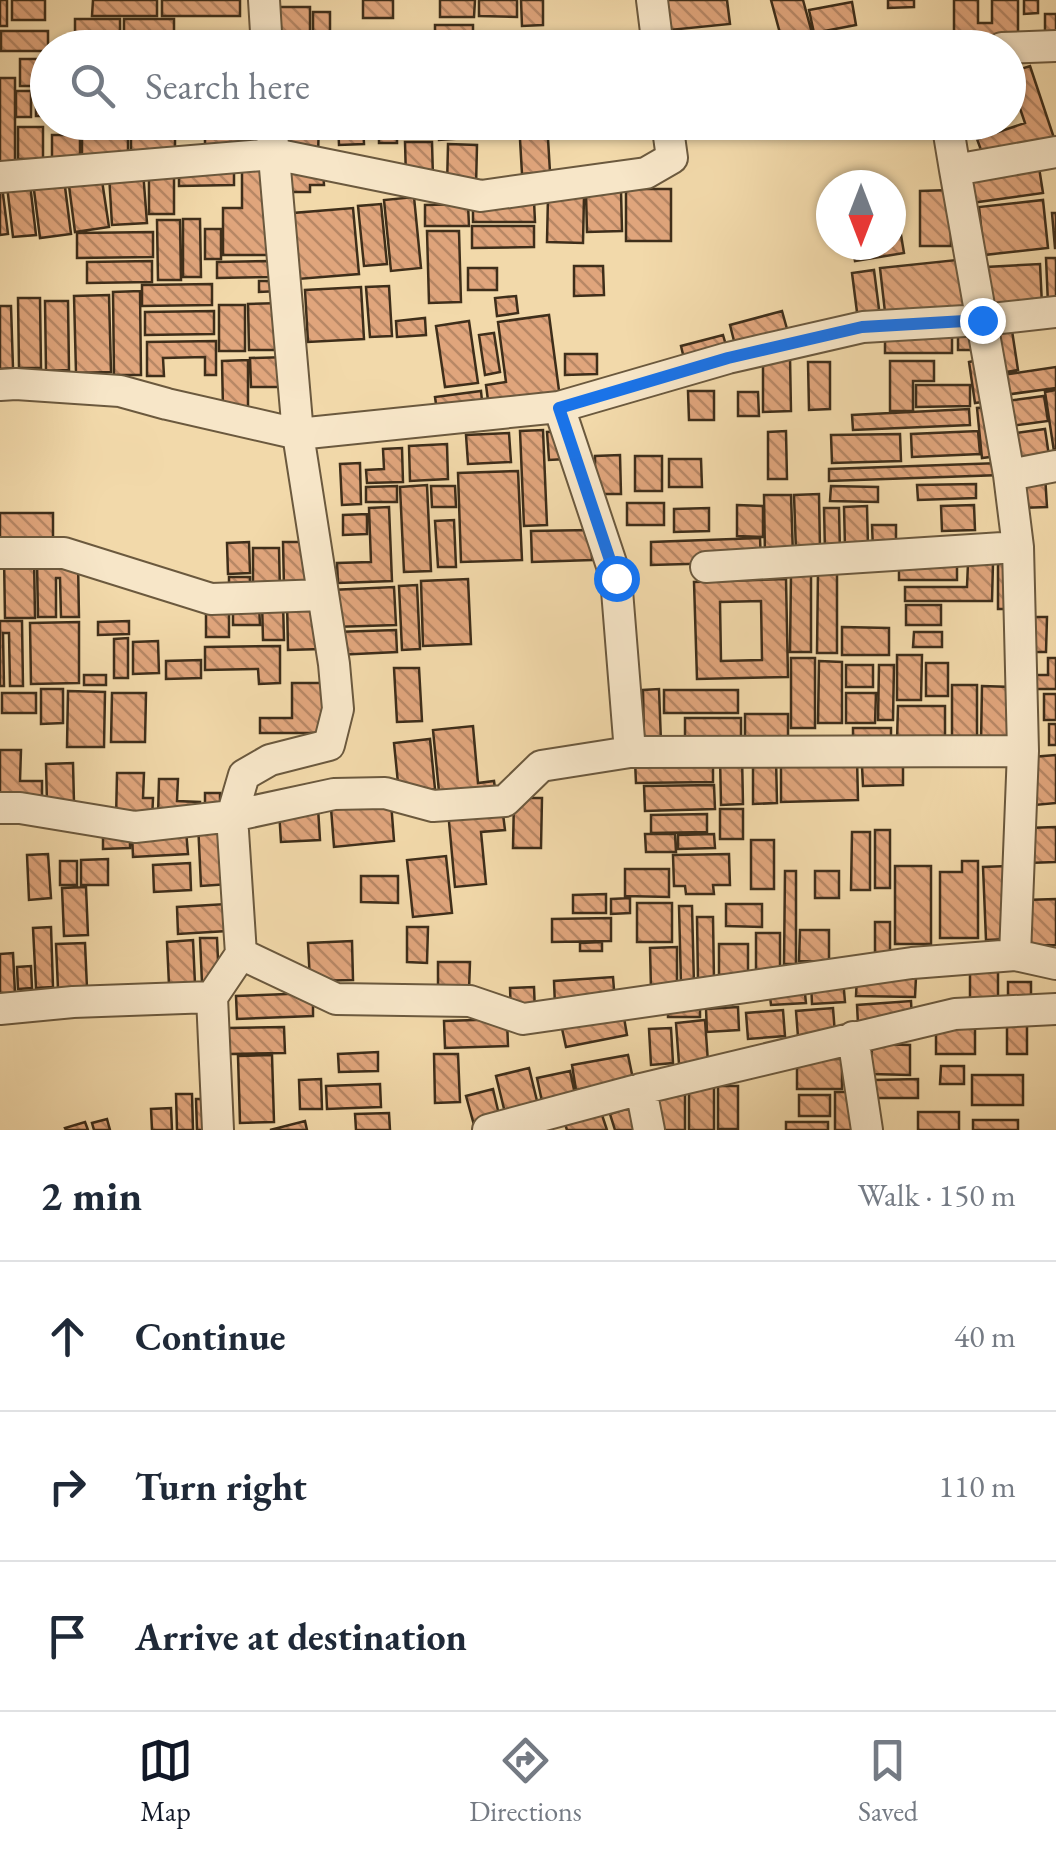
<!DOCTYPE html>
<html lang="en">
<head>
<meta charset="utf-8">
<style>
	:root { --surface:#fff; --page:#f6f6f7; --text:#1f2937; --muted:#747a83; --line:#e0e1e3; --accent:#111827 }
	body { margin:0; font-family:"EB Garamond",serif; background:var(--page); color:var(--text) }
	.compass { position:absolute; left:816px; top:170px; width:90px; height:90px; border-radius:50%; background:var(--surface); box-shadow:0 2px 8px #0004; rotate:180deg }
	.stop { position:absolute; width:30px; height:30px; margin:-22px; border:8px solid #1a73e8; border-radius:50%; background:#fff }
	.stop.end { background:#1a73e8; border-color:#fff; box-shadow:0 2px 10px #0008 }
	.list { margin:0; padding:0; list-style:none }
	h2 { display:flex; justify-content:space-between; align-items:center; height:130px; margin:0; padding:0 40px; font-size:42px }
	h2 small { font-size:32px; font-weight:400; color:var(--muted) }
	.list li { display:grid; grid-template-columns:65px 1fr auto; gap:30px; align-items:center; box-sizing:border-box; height:150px; padding:0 40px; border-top:2px solid var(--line) }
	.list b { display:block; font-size:38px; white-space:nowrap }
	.list em { font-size:32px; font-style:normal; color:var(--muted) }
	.icon { flex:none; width:55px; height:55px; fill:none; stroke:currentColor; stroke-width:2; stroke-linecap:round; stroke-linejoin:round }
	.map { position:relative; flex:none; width:1056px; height:1130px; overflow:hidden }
	.search { position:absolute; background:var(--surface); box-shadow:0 2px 8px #0004; left:30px; right:30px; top:30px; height:110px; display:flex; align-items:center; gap:25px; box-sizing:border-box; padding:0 35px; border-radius:55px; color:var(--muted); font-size:38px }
	.sheet { height:580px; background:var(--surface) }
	nav { display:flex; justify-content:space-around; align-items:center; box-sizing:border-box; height:140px; border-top:2px solid var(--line); background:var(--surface); font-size:28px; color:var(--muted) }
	nav a { display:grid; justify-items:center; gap:5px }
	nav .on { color:var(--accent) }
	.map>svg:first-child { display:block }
	.building { fill:url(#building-back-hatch); stroke:#3e2e1a; stroke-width:2.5; fill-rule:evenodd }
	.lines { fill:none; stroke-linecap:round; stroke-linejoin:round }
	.street-casing { stroke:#6b593e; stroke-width:34 }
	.street { stroke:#f7e6c8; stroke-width:30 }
	.route { stroke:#1a73e8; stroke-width:12 }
</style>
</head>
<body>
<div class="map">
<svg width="1056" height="1130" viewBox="0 0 1056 1130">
	<defs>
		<pattern id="building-back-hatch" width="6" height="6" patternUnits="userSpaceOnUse" patternTransform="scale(2.5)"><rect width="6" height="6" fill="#e0a57c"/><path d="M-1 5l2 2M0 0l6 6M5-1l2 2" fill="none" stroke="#b78765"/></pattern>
	</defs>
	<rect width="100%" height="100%" fill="#f2d9aa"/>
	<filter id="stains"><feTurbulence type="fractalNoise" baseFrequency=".002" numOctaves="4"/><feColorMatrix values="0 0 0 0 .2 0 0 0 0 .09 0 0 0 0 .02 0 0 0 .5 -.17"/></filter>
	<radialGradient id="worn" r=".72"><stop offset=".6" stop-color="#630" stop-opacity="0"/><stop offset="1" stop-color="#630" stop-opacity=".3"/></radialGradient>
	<path class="building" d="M0 0H7V26H0Z
		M12 0H45V20H12Z
		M93 0H157V16H92Z
		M162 0H240V16H162Z
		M363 0H393V18H363Z
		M440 0H475L474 17H440Z
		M479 0H517V17L479 16Z
		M521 0H543V25L522 26Z
		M667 0H727L730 24 670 30Z
		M771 0H803L816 48H784Z
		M888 0H914V7L888 8Z
		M954 0H978V23H992V0H1018V38H954Z
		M1024 0H1038V13L1024 14Z
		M852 2 856 25 814 33 809 10Z
		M279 7H310V48H279Z
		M313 12H330V48H313Z
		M1045 14H1056V36H1045Z
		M75 19H120V35H75Z
		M124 19H174V36H124Z
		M435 25H473V48H435Z
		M1 31H48V51H1Z
		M833 34 836 48H821L819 37Z
		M335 35H383V48H335Z
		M121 39H178V48H121Z
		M20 59H48V86H20Z
		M1030 66 1054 138 985 161 977 139 1025 123 1008 73Z
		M0 78H15V164H0Z
		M16 91H31V117H16Z
		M36 91H48V116H36Z
		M69 122H99V129H69Z
		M132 122H166V127H132Z
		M236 122H258V149H205V130H236Z
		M280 122H319L318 155 278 153Z
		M338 122H363L364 144 339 145Z
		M399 122H424L425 134 400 136Z
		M438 122H465L466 138 439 140Z
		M519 122H547L550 172 522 174Z
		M18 127H43V159H18Z
		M131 129H175V157H131Z
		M379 130H397V143H379Z
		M82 133H128V158H82Z
		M52 135H80V159H52Z
		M405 142H432L433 178 406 179Z
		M448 144 477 145 476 187H447Z
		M1038 161 1043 193 971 203 967 171Z
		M272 165 273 255H223V208H242V166Z
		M285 168H323L324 185H310V192H285Z
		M179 169H234V185L179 186Z
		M143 171 147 223 112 225 109 174Z
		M149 173H174V214H149Z
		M101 174 109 227 75 232 68 178Z
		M64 179 71 234 40 238 33 182Z
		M30 184 36 235 13 237 7 186Z
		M0 186H2L8 234 0 235Z
		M626 189H671V241H626Z
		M950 190 951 246H920V191Z
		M621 191 622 231 587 232 586 192Z
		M548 196H584L583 243 547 242Z
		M414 197 421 268 391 271 384 200Z
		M1043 200 1048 248 984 255 979 207Z
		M473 201H534L535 222H473Z
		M381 204 387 264 364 266 358 206Z
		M468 204 469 226H425V205Z
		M353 208 359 274 298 279 293 213Z
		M1052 213H1056V248H1055Z
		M183 219H200L201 277H183Z
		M157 220H180L181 280H158Z
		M899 223 904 253 855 261 852 245H891V225Z
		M472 226H534V247L472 248Z
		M205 229H221V259H205Z
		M427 231H459L461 302 429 303Z
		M153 232V257L77 258V233Z
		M1046 258H1056V304H1048Z
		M966 259 972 312 886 321 880 268Z
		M152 261V282L87 283V262Z
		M273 261V277L217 278V262Z
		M1040 264 1042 305 988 308 986 267Z
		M574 266H603L604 295 574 296Z
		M468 268H497V290H468Z
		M874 270 880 317 858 320 852 273Z
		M259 281H279V291L259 292Z
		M212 284V305L142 306V285Z
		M389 286 392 336 370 337 366 287Z
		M361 287 364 339 308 342 305 290Z
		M140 291 141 375H114L113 292Z
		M109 295 111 372 76 373 74 296Z
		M516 296 518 313 497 316 495 298Z
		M18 298H40L41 368H19Z
		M45 301H68L69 370 46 371Z
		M281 303 282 350H249L248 304Z
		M219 305H245V351H219Z
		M0 306H11L13 368 0 369Z
		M214 311V334L145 335V312Z
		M782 311 789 336 736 349 730 325Z
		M549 315 560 398 489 408 486 385 506 382 498 322Z
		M425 318 426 335 397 337 396 321Z
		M469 321 478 383 445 387 436 326Z
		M1011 324 1018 370 1000 373 994 326Z
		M977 325V350H958V326Z
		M952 331V353H885V332Z
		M494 333 500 372 485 375 479 335Z
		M723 335 728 352 685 363 681 346Z
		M216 341V375H205V357L163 358 164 376H147V342Z
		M565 354H597V374L565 375Z
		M288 357V387H251L250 358Z
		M763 357H790L791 411 763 412Z
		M983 359 989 401 975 403 969 362Z
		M248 360V409H223L222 361Z
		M890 361H934V381H913V411H890Z
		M808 362H830V409L809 410Z
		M1056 367V388L1004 395 1002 375Z
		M916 385H970V406L916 407Z
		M1056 390V458H1055L1045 392Z
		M481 391 483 411 438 418 435 397Z
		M688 391H714V420H689Z
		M738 392H758L759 416H738Z
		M1044 396 1048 421 1010 426 1006 401Z
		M992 407 998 456 982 458 977 408Z
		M969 409 970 425 853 430 852 415Z
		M1045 429 1049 456 1013 461 1009 434Z
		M543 430 547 525 524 526 520 431Z
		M565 431 566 459 549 460 547 432Z
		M786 431 787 479H768V432Z
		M978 431 980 454 912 457 911 434Z
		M509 433 511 462 468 464 466 435Z
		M900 434 901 461 832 463 831 435Z
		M447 444 448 479 410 481 409 446Z
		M402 448 403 482 367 483 366 470 384 469 383 449Z
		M620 455 621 494H595V456Z
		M635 456H662V491H635Z
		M669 459H701L702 487H669Z
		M360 463 361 504 342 505 340 464Z
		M1000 463 1001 475 829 481V469Z
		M518 471 522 560 461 562 458 473Z
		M1045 475 1047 507 1020 508 1018 477Z
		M976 484V498L918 500 917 485Z
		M427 485 431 571 404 572 400 487Z
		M397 486V502H366V487Z
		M431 486H455L456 507H432Z
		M831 486 878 487V502L830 501Z
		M819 494 820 550 796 551 794 495Z
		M764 495H791L793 556H765Z
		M627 503H664V525H627Z
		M737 505 763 506V537L737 536Z
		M974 505 975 530 942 531 941 506Z
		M867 506 868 547H845L844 507Z
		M389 507 392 581 338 583 337 563 371 562 369 508Z
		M709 508V531L674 532V509Z
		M824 508H839L840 552H825Z
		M0 513H53V541H0Z
		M367 514V534L343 535V515Z
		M454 520 456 567H438L435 521Z
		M872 525H896V549H873Z
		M591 530 592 560 532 562 531 531Z
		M760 538 761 562 651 565V542Z
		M249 542 250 573 228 574 227 543Z
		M283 542H309L310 587 284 588Z
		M253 548H279L280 591H253Z
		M34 556 35 618H5L4 557Z
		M998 559H1014L1013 609H998Z
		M899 560 957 561V580H899Z
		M78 561 79 617H61L60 578H56V617H38L37 562Z
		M968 563H993L992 601H905V587H967Z
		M818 570H837V653H817Z
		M791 574H811V652H790Z
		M229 577H250V590H229Z
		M468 579 471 644 423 646 421 581Z
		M786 579 788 677 697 679 694 582ZM761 601 762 660 721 661 720 602Z
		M417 585 420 649 402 650 399 586Z
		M394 587 396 625 333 627 331 590Z
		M320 600 321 649 288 650 287 601Z
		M262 602H283L284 640H263Z
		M259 605 260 625H233V606Z
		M906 605H941V625H906Z
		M206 610H229V637H206Z
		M1026 617H1047L1046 652H1026Z
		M0 621H22L23 686H10L9 633H3L4 686H0Z
		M129 621V634L98 635V622Z
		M79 622V683L31 684 30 623Z
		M842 627 889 628V655H842Z
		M396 630 397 652 336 655 335 632Z
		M914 632H942V647H913Z
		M128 638V678H114V639Z
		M158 641 159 673 133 674V642Z
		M280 646V683L259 684 258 669 205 670V647Z
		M897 655H922L921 700H897Z
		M791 658H815V728H791Z
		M1048 658H1056V689H1026V675H1048Z
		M201 660V678L166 679V661Z
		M819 661 842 662V723H818Z
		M926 663H948V696H926Z
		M846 665H873V687H846Z
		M879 665H894L893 720H878Z
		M394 668H419L422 721 397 722Z
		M84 675H106V685H84Z
		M292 683H323V733H260V718H292Z
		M952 685H977V737H952Z
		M982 686 1013 687V743H981Z
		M41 689H63V723L41 724Z
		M659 689 661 742H644L643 690Z
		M664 690H738V713H664Z
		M68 691 105 692 104 747H67Z
		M2 693H36V713H2Z
		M112 693H146L145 742H111Z
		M846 693H876L875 723H846Z
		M1044 694H1056V720H1044Z
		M898 706H945V741H897Z
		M745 714H788V737H745Z
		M685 718H741V739H685Z
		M1049 724H1056V745H1049Z
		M473 726 478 783 494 781 496 796 440 802 433 730Z
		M853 728H891V744L853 743Z
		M430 739 435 789 399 793 394 743Z
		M0 750H21L20 781H42V803H0Z
		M742 755 743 804 721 805 720 756Z
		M1056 755V803L1035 805 1032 757Z
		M753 757H776L777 803 753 804Z
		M857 757 858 800 781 802V759Z
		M713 760V782L636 783 635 761Z
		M73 763 74 803H47L46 764Z
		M903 765V785L863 786 862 766Z
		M117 773H144L143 798H153L152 821 116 820Z
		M159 779H178L177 801 200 802V817L158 816Z
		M714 785 715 809 645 811 644 786Z
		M205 793H220V814L205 813Z
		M514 798H542L541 848H513Z
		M391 802 394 841 334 847 331 808Z
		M502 806 505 830 481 832 486 884 455 887 448 811Z
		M318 808 320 840 281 842 279 810Z
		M720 809H743V839H720Z
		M707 814V832L651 833V815Z
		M226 822 229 884 201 886 198 823Z
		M1056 827V862L1028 863 1027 828Z
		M103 828H130V848L103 849Z
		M186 830 188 854 133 857 132 833Z
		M875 830H890V888H875Z
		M852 832H870V890H851Z
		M645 834H675L676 852H646Z
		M714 834 715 848 678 849V835Z
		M751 840H774V889H751Z
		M48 854 51 898 29 900 27 855Z
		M729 854 730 885H713L714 894H686L685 886H674L673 855Z
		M446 856 452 913 413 917 407 860Z
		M108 859V885H81V860Z
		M60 861H77V885H60Z
		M962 861H978V938H940V872H962Z
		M190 863 191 890 154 892 153 865Z
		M895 866H931V944H895Z
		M1007 866 1010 939 986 940 983 867Z
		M625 869H669V897L625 896Z
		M785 871H796V964H784Z
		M815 871H839V898H815Z
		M361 876H398V903L361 902Z
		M86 887 88 935 64 936 62 888Z
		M606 894V913H573V895Z
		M630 898V913L611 914V899Z
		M1056 899V945L1026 946 1025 900Z
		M637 903H672V942H637Z
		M226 904 227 931 178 934 177 907Z
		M726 904H762V927L726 926Z
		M679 906H692L694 985H681Z
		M697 917H713L714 981H698Z
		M611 918V941L552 942V919Z
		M875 922H890V954H875Z
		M51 927 53 987 36 988 33 928Z
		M407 927H428L427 963 407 962Z
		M800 930H829V962L799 961Z
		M756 933H780V972H756Z
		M200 938H217L219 982 202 983Z
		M193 940 195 984 169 985 167 942Z
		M352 941 353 980 310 981 308 943Z
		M602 942V951H580V943Z
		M85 943 87 988 58 989 56 944Z
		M719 944H748V975H719Z
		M677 947V989H651L650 948Z
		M13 953 15 993H0V954Z
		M438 962H470L469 990 438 989Z
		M31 966 32 988 18 989 17 967Z
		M970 971 998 972V1001L970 1000Z
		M857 976 916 977 915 997 856 996Z
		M613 977 615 1002 555 1006 554 981Z
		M843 979 845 1002 812 1004 811 981Z
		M1008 982H1031V1007H1008Z
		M804 985 806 1003 771 1005 769 988Z
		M534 987 535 1012 511 1013 510 988Z
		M313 993V1016L237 1019 236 996Z
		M668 1001H700V1017H668Z
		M911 1001 912 1020 858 1024 857 1005Z
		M738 1007 739 1030 707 1032 706 1009Z
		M833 1008 835 1034 798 1037 796 1011Z
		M783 1010 785 1036 748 1039 746 1013Z
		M623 1012 627 1035 566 1047 561 1024Z
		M507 1019 508 1046 445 1048 444 1021Z
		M1007 1019H1027V1054H1007Z
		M705 1020 708 1062 679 1064 676 1023Z
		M975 1023V1054H936V1024Z
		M284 1027 285 1053 229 1054 228 1028Z
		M671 1028 673 1063 651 1065 649 1029Z
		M872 1044 910 1045V1075L871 1074Z
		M378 1052V1071L339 1072 338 1054Z
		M434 1054H458L460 1102 435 1103Z
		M272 1055 274 1122 240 1123 238 1056Z
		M628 1055 633 1079 576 1090 572 1065Z
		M797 1059H842V1089H797Z
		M941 1066H964V1084H940Z
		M529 1068 539 1109 506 1117 496 1076Z
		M570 1071 576 1099 543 1106 537 1078Z
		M972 1075H1023V1105H972Z
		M321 1079 322 1109H300L299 1080Z
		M918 1079V1098H875L874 1080Z
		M380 1084 381 1107 327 1109 326 1086Z
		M689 1084H714V1130H689Z
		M718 1086H738V1129H718Z
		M493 1089 500 1119 474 1125 466 1096Z
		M657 1089H685V1130H657Z
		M835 1092H857V1130H835Z
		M176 1094H192L193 1130H177Z
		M799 1095H830V1116H799Z
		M196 1099H214L215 1130H197Z
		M635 1106 643 1130H615L610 1114Z
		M171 1108 172 1130H152L151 1109Z
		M600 1109 607 1130H567L564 1121Z
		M918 1112H959V1130H918Z
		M389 1113 390 1130H356L355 1114Z
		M107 1119 110 1130H94L92 1123Z
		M973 1120H1018V1130H973Z
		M305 1121 307 1130H270Z
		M85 1122 88 1130H66L65 1128Z
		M786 1122H828V1130H786Z"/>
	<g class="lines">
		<defs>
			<path id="street" d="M264 0 267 48
				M652 0 658 48
				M1002 48 1056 46
				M947 122 955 170
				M0 177 274 154 481 196 646 173 672 158 667 122
				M0 385 16 384 120 391 167 404 298 434 559 407 728 358 863 327 982 320 1056 312
				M559 407 616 578 630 752
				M1009 475 1056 466
				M0 553H64L211 599 323 595
				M706 567 1018 547
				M0 808H20L135 827 232 816 334 794 385 793 433 806 505 801 541 766 630 752 1023 751
				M241 954 336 999 470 1001 523 1019 912 963 1015 955 1056 964
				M1015 955 1023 751 1018 547 1009 475 955 170 1056 152
				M0 1009 73 1002 212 997
				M853 1037 867 1130
				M641 1089 649 1130
				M218 1130 212 997 241 954 232 816 244 775 270 760 329 745 338 709 334 664 298 434 271 122
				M488 1130 641 1089 955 1014 1056 1009"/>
		</defs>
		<use href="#street" class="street-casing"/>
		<use href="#street" class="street"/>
	</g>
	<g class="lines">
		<path class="route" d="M616 578 559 408 728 358 862 327 982 320"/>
	</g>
	<rect width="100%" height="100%" filter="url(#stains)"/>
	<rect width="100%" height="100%" fill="url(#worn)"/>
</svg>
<svg class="compass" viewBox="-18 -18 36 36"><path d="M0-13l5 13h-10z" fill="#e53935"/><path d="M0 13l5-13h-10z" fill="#747a83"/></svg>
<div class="stop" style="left:616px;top:578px"></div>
<div class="stop end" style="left:982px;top:320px"></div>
<div class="search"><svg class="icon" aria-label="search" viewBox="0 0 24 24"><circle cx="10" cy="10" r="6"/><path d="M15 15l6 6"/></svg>Search here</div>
</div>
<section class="sheet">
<h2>2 min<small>Walk · 150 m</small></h2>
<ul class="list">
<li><svg class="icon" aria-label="ahead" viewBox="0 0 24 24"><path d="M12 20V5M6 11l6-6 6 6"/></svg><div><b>Continue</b></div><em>40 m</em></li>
<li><svg class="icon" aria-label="right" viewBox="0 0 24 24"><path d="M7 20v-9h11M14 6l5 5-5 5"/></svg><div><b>Turn right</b></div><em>110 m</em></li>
<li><svg class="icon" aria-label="arrive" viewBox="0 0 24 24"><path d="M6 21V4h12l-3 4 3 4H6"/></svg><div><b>Arrive at destination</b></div></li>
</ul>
</section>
<nav>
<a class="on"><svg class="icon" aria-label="map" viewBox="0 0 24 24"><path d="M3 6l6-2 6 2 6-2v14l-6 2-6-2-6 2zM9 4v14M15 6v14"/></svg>Map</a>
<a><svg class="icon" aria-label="directions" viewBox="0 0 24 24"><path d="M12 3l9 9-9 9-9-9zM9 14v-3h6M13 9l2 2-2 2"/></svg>Directions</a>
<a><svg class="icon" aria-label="saved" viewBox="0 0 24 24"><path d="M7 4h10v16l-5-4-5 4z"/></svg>Saved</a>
</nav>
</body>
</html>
